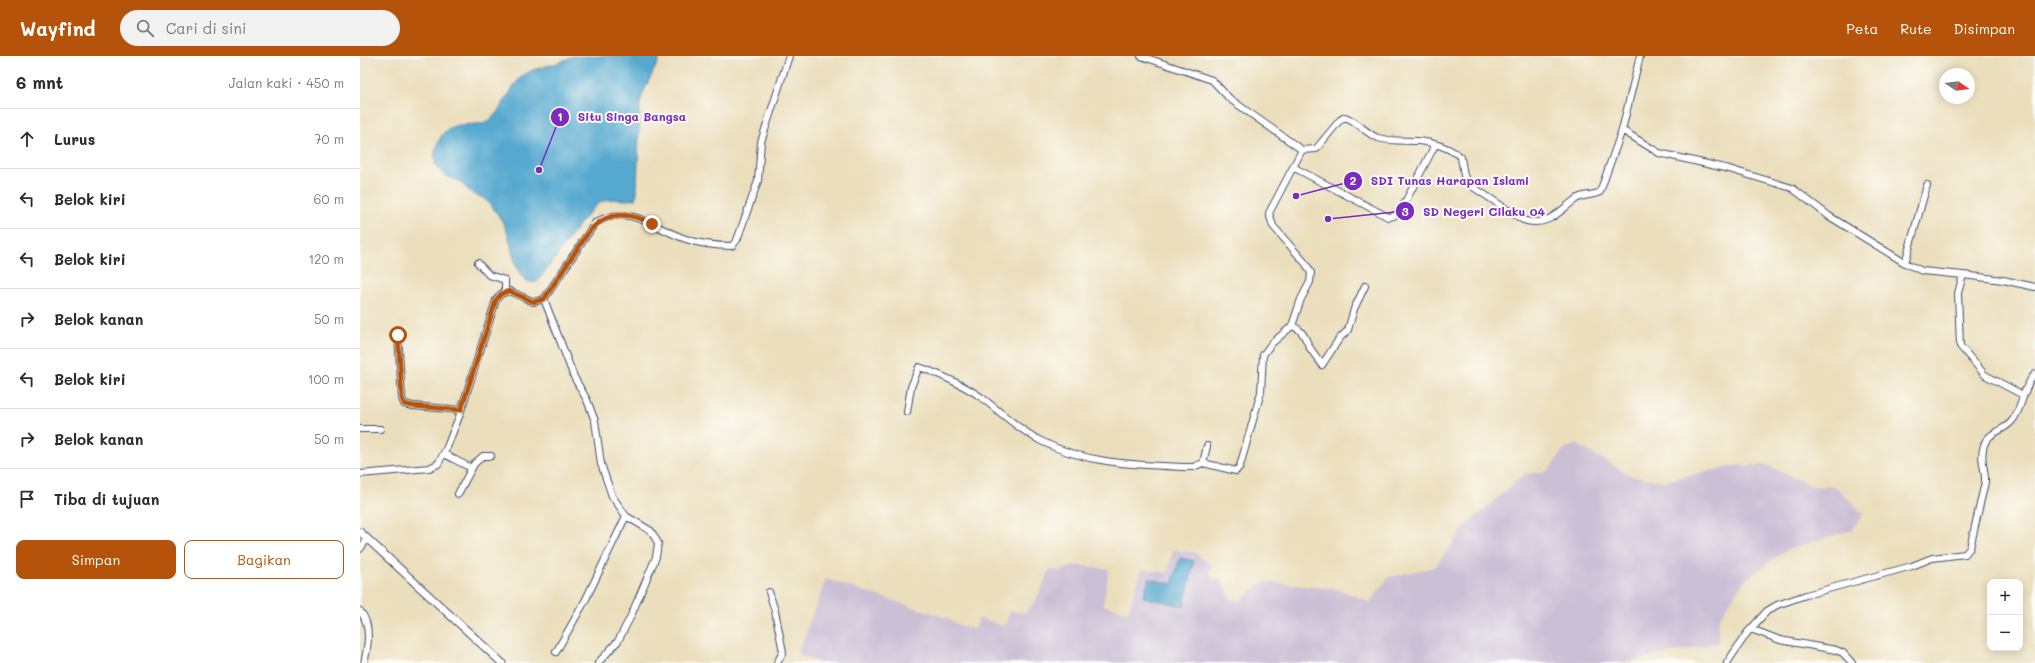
<!DOCTYPE html>
<html lang="id">
<head>
<meta charset="utf-8">
<style>
	:root { --surface:#fff; --page:#f2f2f3; --text:#2b2b33; --muted:#7c7c81; --line:#e1e1e2; --accent:#b45309 }
	body { margin:0; font-family:Mali,sans-serif; background:var(--page); color:var(--text) }
	.controls { position:absolute; right:12px; bottom:12px; display:grid; overflow:hidden; border-radius:8px; box-shadow:0 2px 10px #0003 }
	.controls button { width:36px; height:36px; display:grid; place-items:center; padding:0; border:0; border-bottom:1px solid var(--line); background:var(--surface); color:var(--text); font:20px sans-serif }
	.compass { position:absolute; left:1579px; top:12px; width:36px; height:36px; border-radius:50%; background:var(--surface); box-shadow:0 2px 10px #0003; rotate:103deg }
	.stop { position:absolute; width:12px; height:12px; margin:-9px; border:3px solid #b45309; border-radius:50%; background:#fff }
	.stop.end { background:#b45309; border-color:#fff; box-shadow:0 1px 4px #0008 }
	.list { margin:0; padding:0; list-style:none }
	h2 { display:flex; justify-content:space-between; align-items:center; height:52px; margin:0; padding:0 16px; font-size:17px }
	h2 small { font-size:13px; font-weight:400; color:var(--muted) }
	.list li { display:grid; grid-template-columns:26px 1fr auto; gap:12px; align-items:center; box-sizing:border-box; height:60px; padding:0 16px; border-top:1px solid var(--line) }
	.list b { display:block; font-size:15px; white-space:nowrap }
	.list em { font-size:13px; font-style:normal; color:var(--muted) }
	.actions { display:flex; gap:8px; padding:12px 16px }
	.actions a { flex:1; padding:9px 0; border:1px solid var(--accent); border-radius:8px; text-align:center; font-size:14px; color:var(--accent) }
	.actions .main { background:var(--accent); color:#fff }
	.icon { flex:none; width:22px; height:22px; fill:none; stroke:currentColor; stroke-width:2; stroke-linecap:round; stroke-linejoin:round }
	.map { position:relative; flex:none; width:1675px; height:607px; overflow:hidden }
	header { display:flex; align-items:center; gap:24px; box-sizing:border-box; height:56px; padding:0 20px; background:var(--accent); color:#fff }
	header strong { font-size:19px }
	nav { display:flex; gap:22px; margin-inline-start:auto; font-size:14px }
	.search { width:280px; height:36px; background:var(--page); display:flex; align-items:center; gap:10px; box-sizing:border-box; padding:0 14px; border-radius:22px; color:var(--muted); font-size:15px }
	main { display:flex }
	aside { flex:1; background:var(--surface) }
	.map>svg:first-child { display:block }
	.industrial { fill:#cbbfd5 }
	.water { fill:#54a8cf; stroke:#386c96 }
	.lines { fill:none; stroke-linecap:round; stroke-linejoin:round }
	.minor-casing { stroke:#3a496c; stroke-width:8 }
	.tertiary-casing { stroke:#3a496c; stroke-width:9 }
	.minor { stroke:#fff; stroke-width:6 }
	.tertiary { stroke:#fff; stroke-width:7 }
	.route { stroke:#b45309; stroke-width:5 }
	.leader { fill:none; stroke:#7b2cbf; stroke-width:1.5 }
	.callout-dot { fill:#7b2cbf; stroke:#fdfcf7; stroke-width:1.5 }
	.mark-label { font-size:12px; text-anchor:middle; font-weight:bold; fill:#fff }
	.callout-label { font-size:12px; text-anchor:middle; font-weight:bold; fill:#7b2cbf; stroke:#fdfcf7; stroke-width:4; stroke-linejoin:round; paint-order:stroke }
</style>
</head>
<body>
<header>
<strong>Wayfind</strong>
<div class="search"><svg class="icon" aria-label="search" viewBox="0 0 24 24"><circle cx="10" cy="10" r="6"/><path d="M15 15l6 6"/></svg>Cari di sini</div>
<nav><a>Peta</a><a>Rute</a><a>Disimpan</a></nav>
</header>
<main>
<aside>
<h2>6 mnt<small>Jalan kaki · 450 m</small></h2>
<ul class="list">
<li><svg class="icon" aria-label="ahead" viewBox="0 0 24 24"><path d="M12 20V5M6 11l6-6 6 6"/></svg><div><b>Lurus</b></div><em>70 m</em></li>
<li><svg class="icon" aria-label="left" viewBox="0 0 24 24"><path d="M17 20v-9H6M10 6l-5 5 5 5"/></svg><div><b>Belok kiri</b></div><em>60 m</em></li>
<li><svg class="icon" aria-label="left" viewBox="0 0 24 24"><path d="M17 20v-9H6M10 6l-5 5 5 5"/></svg><div><b>Belok kiri</b></div><em>120 m</em></li>
<li><svg class="icon" aria-label="right" viewBox="0 0 24 24"><path d="M7 20v-9h11M14 6l5 5-5 5"/></svg><div><b>Belok kanan</b></div><em>50 m</em></li>
<li><svg class="icon" aria-label="left" viewBox="0 0 24 24"><path d="M17 20v-9H6M10 6l-5 5 5 5"/></svg><div><b>Belok kiri</b></div><em>100 m</em></li>
<li><svg class="icon" aria-label="right" viewBox="0 0 24 24"><path d="M7 20v-9h11M14 6l5 5-5 5"/></svg><div><b>Belok kanan</b></div><em>50 m</em></li>
<li><svg class="icon" aria-label="arrive" viewBox="0 0 24 24"><path d="M6 21V4h12l-3 4 3 4H6"/></svg><div><b>Tiba di tujuan</b></div></li>
</ul>
<div class="actions"><a class="main">Simpan</a><a>Bagikan</a></div>
</aside>
<div class="map">
<svg width="1675" height="607" viewBox="0 0 1675 607">
	<rect width="100%" height="100%" fill="#fdfcf7"/>
	<filter id="ink" filterUnits="userSpaceOnUse"><feTurbulence type="fractalNoise" baseFrequency=".025" numOctaves="2"/><feDisplacementMap in="SourceGraphic" scale="8" xChannelSelector="R" yChannelSelector="G"/><feConvolveMatrix kernelMatrix="1 2 1 2 8 2 1 2 1" color-interpolation-filters="sRGB"/></filter>
	<filter id="wash" filterUnits="userSpaceOnUse"><feTurbulence type="fractalNoise" baseFrequency=".012" numOctaves="4" result="noise"/><feDisplacementMap in="SourceGraphic" scale="16" xChannelSelector="R" yChannelSelector="G"/><feGaussianBlur stdDeviation="0.9" result="paint"/><feColorMatrix in="noise" values="0 0 0 0 0 0 0 0 0 0 0 0 0 0 0 0 0 1.4 0 .05"/><feComposite in="paint" operator="in"/></filter>
	<g filter="url(#wash)">
		<rect width="100%" height="100%" fill="#ebdebc"/>
		<path class="industrial" d="M1216 388 1272 420 1305 425 1371 410 1407 409 1452 430 1476 431 1503 458 1492 474 1426 494 1385 524 1359 562 1358 587 1262 607H459L438 597 466 523 587 562 599 569 615 573 619 562 645 570 650 555 665 557 676 544 690 513 700 515 716 509 749 513 743 549 768 556 782 513 808 517 813 494 833 496 851 508 850 517 855 524 862 523 870 542 880 545 903 526 977 533 1010 546 1029 521 1075 511 1106 469 1165 418 1188 415 1203 394Z"/>
		<path class="water" d="M212 0H298L299 4 283 37 280 47 277 137 275 143C263 146 252 140 240 147 223 157 182 224 176 226 154 230 153 190 147 176 143 165 133 149 123 142 119 140 115 139 112 137 107 134 104 128 99 125 93 122 87 122 82 117 76 112 73 104 75 96 86 53 113 78 132 62 143 52 153 26 165 18 179 9 198 10 212 0Z
			M820 502 834 505 824 550 783 541 789 523 812 528Z"/>
	</g>
	<g filter="url(#ink)">
		<g class="lines">
			<defs>
				<path id="minor" d="M781 0 852 24 870 43 942 94 956 93 980 64 985 61C999 66 1006 78 1018 82 1032 86 1045 84 1058 85 1073 86 1090 92 1101 101L1104 120 1110 129 1163 164C1188 172 1199 155 1216 143 1224 138 1233 140 1240 136L1262 74
					M1280 0 1262 74 1299 97 1369 113 1432 132 1469 160 1545 207 1562 215 1603 219 1598 237 1600 290 1625 319 1663 339
					M933 111 1028 161 1034 160 1041 154 1075 89
					M118 207 129 219 145 224V235
					M1545 207 1567 129
					M1603 219 1643 224 1675 231
					M184 243 214 321 227 344 235 365 241 408 252 440 266 460 291 475 298 487 296 501 270 562 258 585 238 607
					M932 270C944 274 945 283 950 292 954 298 958 303 962 309L979 283 988 274 994 253 1005 230
					M38 279 42 342 44 348 53 350 101 354
					M547 356 551 331 559 311C577 317 608 331 622 342 642 357 659 374 681 385 726 408 776 409 825 411H833L843 407 876 415 880 410 901 336 903 299 911 288 932 270 941 243 950 226 951 217 946 208 913 170 909 157 942 94
					M0 373H20
					M84 398 111 412
					M843 407 847 390
					M0 418 69 412 78 408 87 391 100 358 136 244 141 238 149 235 174 246 184 243 235 167C269 146 295 173 326 183 340 188 357 190 372 190L377 184 398 125 401 86 429 0
					M98 438 114 408 123 400H131
					M0 493 7 483
					M409 536 415 555 423 596 417 607
					M0 555C12 569 8 591 4 607
					M1391 573 1420 584 1476 594 1483 597 1492 607
					M196 596 225 545 266 460
					M1367 607 1387 577 1407 555 1417 549 1446 539 1552 510 1572 502 1605 498 1610 492 1625 426C1626 414 1619 403 1624 389 1628 376 1644 375 1652 365 1663 352 1662 332 1675 318"/>
				<path id="tertiary" d="M0 476 142 607"/>
			</defs>
			<use href="#minor" class="minor-casing"/>
			<use href="#tertiary" class="tertiary-casing"/>
			<use href="#minor" class="minor"/>
			<use href="#tertiary" class="tertiary"/>
		</g>
	</g>
	<g class="lines" filter="url(#ink)">
		<path class="route" d="M38 279 42 342 44 348 53 350 101 354 136 244 141 238 149 235 174 246 184 243 228 177C245 155 269 155 292 168"/>
	</g>
	<path class="leader" d="M179 114L200 61M936 140L993 125M968 163L1045 155"/>
	<g class="callout-dot">
		<circle cx="179" cy="114" r="4"/>
		<circle cx="936" cy="140" r="4"/>
		<circle cx="968" cy="163" r="4"/>
		<circle cx="200" cy="61" r="10"/>
		<circle cx="993" cy="125" r="10"/>
		<circle cx="1045" cy="155" r="10"/>
	</g>
	<g class="mark-label">
		<text x="200" y="65">1</text>
		<text x="993" y="129">2</text>
		<text x="1045" y="160">3</text>
	</g>
	<g class="callout-label">
		<text x="272" y="65">Situ Singa Bangsa</text>
		<text x="1090" y="129">SDI Tunas Harapan Islami</text>
		<text x="1124" y="160">SD Negeri Cilaku 04</text>
	</g>
</svg>
<div class="controls">
<button>+</button>
<button>−</button>
</div>
<svg class="compass" viewBox="-18 -18 36 36"><path d="M0-13l5 13h-10z" fill="#e53935"/><path d="M0 13l5-13h-10z" fill="#7c7c81"/></svg>
<div class="stop" style="left:38px;top:279px"></div>
<div class="stop end" style="left:292px;top:168px"></div>
</div>
</main>
</body>
</html>
